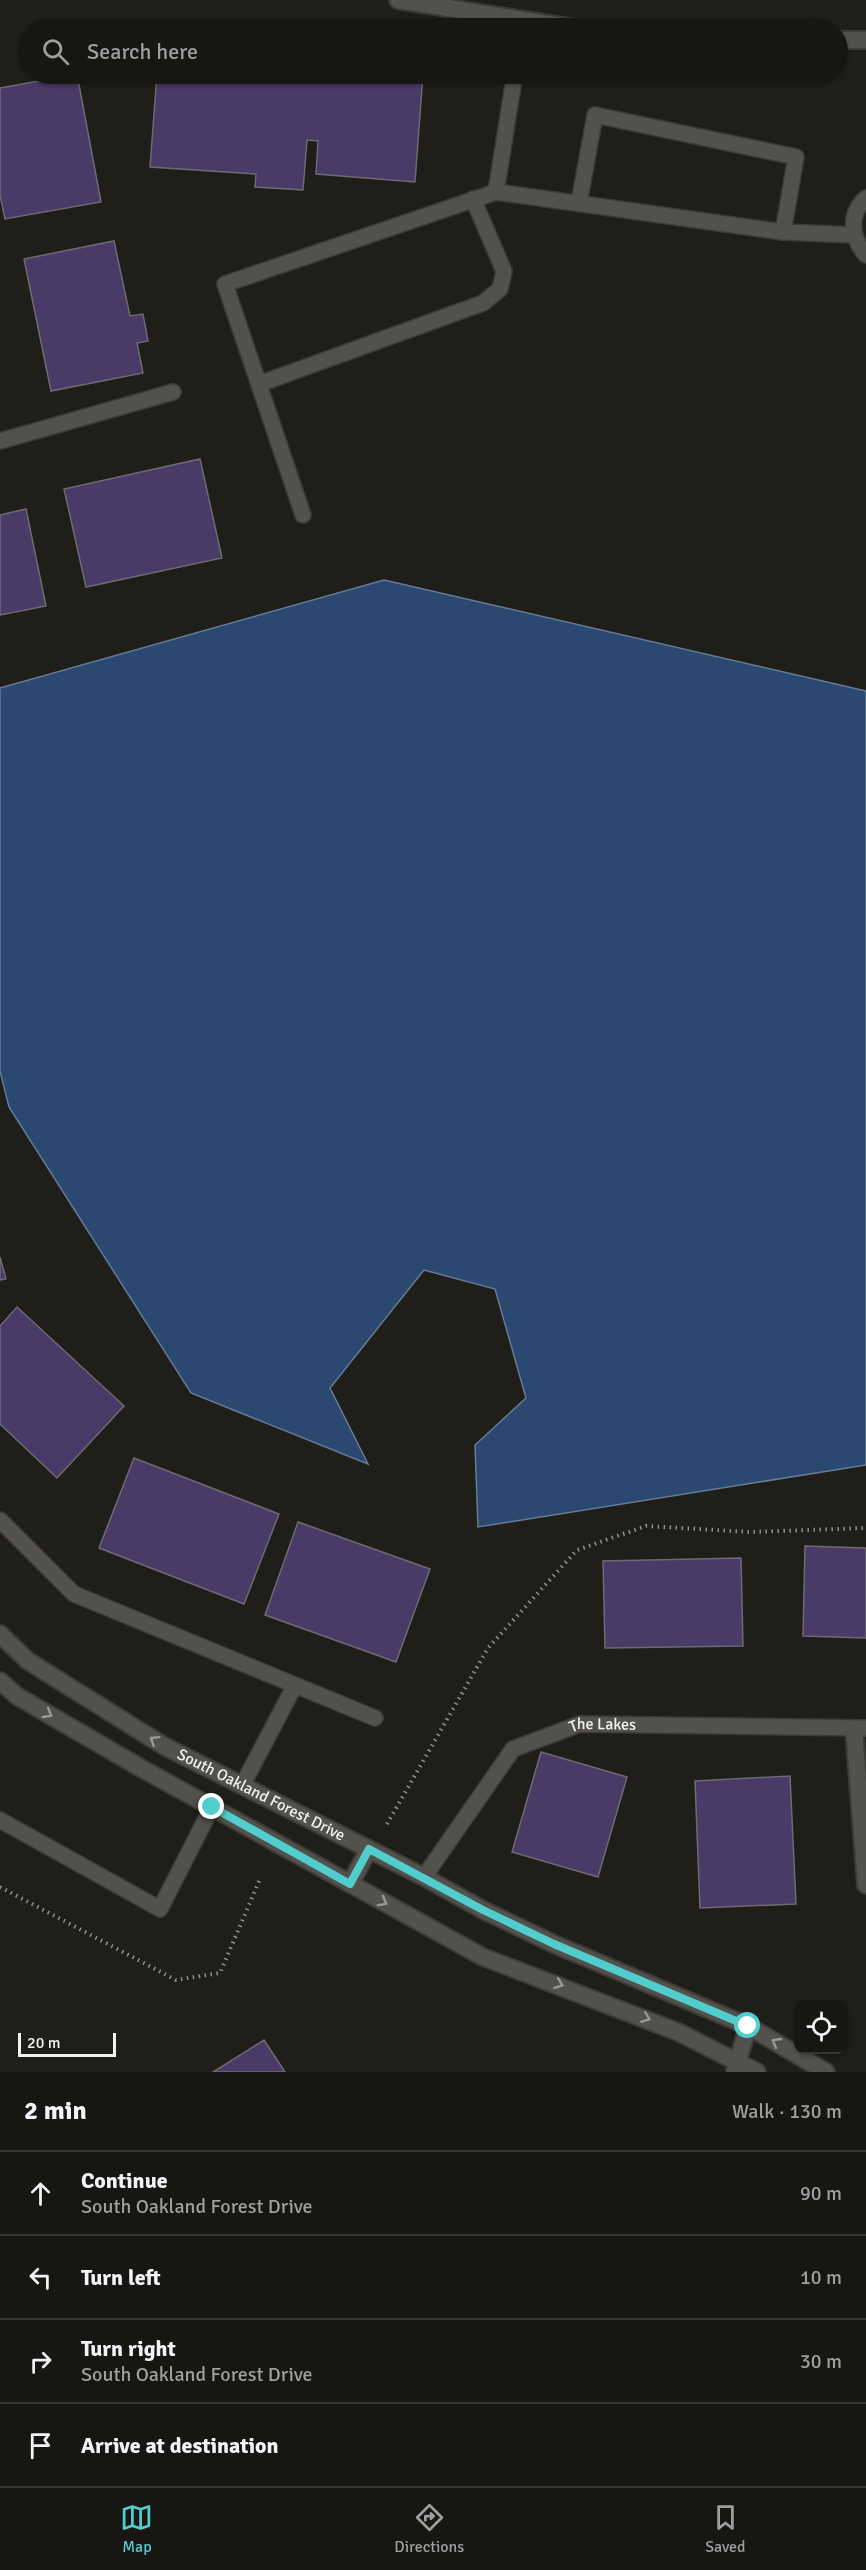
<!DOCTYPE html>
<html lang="en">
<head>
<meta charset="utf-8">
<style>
	:root { --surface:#181613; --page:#252321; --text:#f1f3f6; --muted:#9f9fa0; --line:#363533; --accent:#52cdce }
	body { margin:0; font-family:Signika,sans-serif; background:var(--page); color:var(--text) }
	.controls { position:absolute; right:18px; bottom:18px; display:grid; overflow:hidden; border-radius:12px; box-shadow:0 2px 4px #0004 }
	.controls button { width:54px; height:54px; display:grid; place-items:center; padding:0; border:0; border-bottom:2px solid var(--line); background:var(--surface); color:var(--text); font:30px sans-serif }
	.scale { position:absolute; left:18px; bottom:15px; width:98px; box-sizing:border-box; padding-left:6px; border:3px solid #f2f1ee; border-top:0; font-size:16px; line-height:21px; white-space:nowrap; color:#f2f1ee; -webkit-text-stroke:4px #201e19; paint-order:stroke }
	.stop { position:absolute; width:18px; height:18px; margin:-14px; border:4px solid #52cdce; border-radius:50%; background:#fff }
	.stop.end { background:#52cdce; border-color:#fff; box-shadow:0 2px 6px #0008 }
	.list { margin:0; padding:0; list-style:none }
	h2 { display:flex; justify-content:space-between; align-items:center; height:78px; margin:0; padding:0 24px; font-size:26px }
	h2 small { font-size:20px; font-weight:400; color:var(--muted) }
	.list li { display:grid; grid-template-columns:39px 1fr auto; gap:18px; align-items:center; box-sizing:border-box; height:84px; padding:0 24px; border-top:2px solid var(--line) }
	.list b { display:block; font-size:22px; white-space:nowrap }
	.list p { margin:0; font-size:20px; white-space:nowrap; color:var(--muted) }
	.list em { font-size:20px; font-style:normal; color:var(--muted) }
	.icon { flex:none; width:33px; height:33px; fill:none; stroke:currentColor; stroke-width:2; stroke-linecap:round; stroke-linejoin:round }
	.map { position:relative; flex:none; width:866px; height:2072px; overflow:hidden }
	.search { position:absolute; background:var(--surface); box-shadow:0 2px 4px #0004; left:18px; right:18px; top:18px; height:66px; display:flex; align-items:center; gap:15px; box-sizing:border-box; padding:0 21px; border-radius:33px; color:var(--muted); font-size:22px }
	.sheet { height:414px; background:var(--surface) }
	nav { display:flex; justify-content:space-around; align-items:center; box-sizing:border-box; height:84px; border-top:2px solid var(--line); background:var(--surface); font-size:16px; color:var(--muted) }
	nav a { display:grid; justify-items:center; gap:3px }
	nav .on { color:var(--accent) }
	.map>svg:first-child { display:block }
	.water { fill:#2a4870; stroke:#667b96; stroke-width:1.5 }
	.building { fill:#493a68; stroke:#6c6b71; stroke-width:1.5 }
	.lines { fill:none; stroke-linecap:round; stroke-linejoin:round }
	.service-casing { stroke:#3c3b38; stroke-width:18 }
	.minor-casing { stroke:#3c3b38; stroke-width:20 }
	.path { stroke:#91908c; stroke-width:4; stroke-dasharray:1.5 4.5; stroke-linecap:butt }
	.service { stroke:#52514b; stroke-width:15 }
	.minor { stroke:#52514b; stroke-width:16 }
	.oneway { stroke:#9a9994 }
	.route { stroke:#52cdce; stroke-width:8 }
	.labels { text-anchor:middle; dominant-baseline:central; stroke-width:4.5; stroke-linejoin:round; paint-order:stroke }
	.street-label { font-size:16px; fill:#f2f1ee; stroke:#201e19 }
</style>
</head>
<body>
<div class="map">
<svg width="866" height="2072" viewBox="0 0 866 2072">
	<rect width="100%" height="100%" fill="#201e19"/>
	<path class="water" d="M384 580 866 691V1465L478 1527 475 1445 526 1398 495 1289 424 1270 330 1388 368 1464 191 1393 9 1107 0 1071V688Z"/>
	<path class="building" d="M77 74 101 202 5 219 0 195V88Z
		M157 74H423L415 182 316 174 318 141 307 140 303 190 255 187 256 174 150 167Z
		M114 241 130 316 143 314 148 341 137 343 143 373 51 391 24 259Z
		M200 459 222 558 86 587 64 489Z
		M26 509 46 606 0 615V515Z
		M0 1257 6 1279 0 1280Z
		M17 1307 124 1406 57 1478 0 1424V1326Z
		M134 1458 279 1514 244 1604 99 1548Z
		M298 1522 430 1569 396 1662 265 1615Z
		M805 1546 866 1548V1638L803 1636Z
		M741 1558 743 1646 605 1648 603 1561Z
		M541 1752 627 1777 598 1877 512 1852Z
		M790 1776 796 1904 700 1908 695 1781Z
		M264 2040 285 2072H213Z"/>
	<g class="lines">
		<defs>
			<g id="service">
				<path d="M496 192 514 79"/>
				<path d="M866 198C848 214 851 238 866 255"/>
				<path d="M579 203 595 115 796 157 783 232"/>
				<path d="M259 384 483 303 500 289 504 271 473 199"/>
				<path d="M0 441 173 392"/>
				<path d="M303 515 225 284 496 192 783 232 854 235"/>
				<path d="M0 1520 74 1594 375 1718"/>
				<path d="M243 1784 295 1685"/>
				<path d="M0 1820 160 1909 212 1807"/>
				<path id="s1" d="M424 1877 513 1749 580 1724 866 1728"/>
			</g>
			<g id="minor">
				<path d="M398 0 574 28"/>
				<path d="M838 40H866"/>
				<path id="s2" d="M0 1634 28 1661 164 1746 424 1877 483 1910 554 1944 748 2026 826 2072"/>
				<path d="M0 1681 17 1696 139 1767 483 1957 678 2032 757 2072"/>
				<path d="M854 1729 866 1885"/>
				<path d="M350 1884 369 1849"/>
				<path d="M735 2071 748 2026"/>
			</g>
		</defs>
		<use href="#service" class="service-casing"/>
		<use href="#minor" class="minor-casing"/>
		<path class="path" d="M387 1824 488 1648 577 1550 646 1526 750 1532 866 1528
			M0 1887 176 1980 220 1973 260 1879"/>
		<use href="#service" class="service"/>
		<use href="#minor" class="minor"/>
	</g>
	<defs><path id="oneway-chevron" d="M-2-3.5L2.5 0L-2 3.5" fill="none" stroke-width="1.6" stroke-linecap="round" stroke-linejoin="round" transform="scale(1.5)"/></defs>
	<g class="oneway">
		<use href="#oneway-chevron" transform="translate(48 1714) rotate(30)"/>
		<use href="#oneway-chevron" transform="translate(154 1740) rotate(-148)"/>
		<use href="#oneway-chevron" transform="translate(383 1902) rotate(29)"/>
		<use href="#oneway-chevron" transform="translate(559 1984) rotate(20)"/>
		<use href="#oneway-chevron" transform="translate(646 2018) rotate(22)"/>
		<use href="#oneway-chevron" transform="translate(776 2042) rotate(-150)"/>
	</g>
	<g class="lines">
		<path class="route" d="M212 1807 350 1884 369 1849 483 1910 554 1944 748 2026"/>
	</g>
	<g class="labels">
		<g class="street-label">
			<text stroke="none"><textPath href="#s1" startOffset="250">The Lakes</textPath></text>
			<text stroke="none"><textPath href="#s2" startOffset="308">South Oakland Forest Drive</textPath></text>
		</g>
	</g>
</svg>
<div class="controls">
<button><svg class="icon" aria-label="locate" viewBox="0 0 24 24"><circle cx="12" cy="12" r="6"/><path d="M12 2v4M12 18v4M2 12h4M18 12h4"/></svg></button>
</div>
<div class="scale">20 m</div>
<div class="stop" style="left:748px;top:2026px"></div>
<div class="stop end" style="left:212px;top:1807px"></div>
<div class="search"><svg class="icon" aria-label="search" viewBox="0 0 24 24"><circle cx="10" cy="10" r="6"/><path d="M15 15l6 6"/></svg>Search here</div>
</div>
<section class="sheet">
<h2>2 min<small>Walk · 130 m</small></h2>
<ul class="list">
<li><svg class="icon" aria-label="ahead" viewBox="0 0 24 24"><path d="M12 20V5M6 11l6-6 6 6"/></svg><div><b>Continue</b><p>South Oakland Forest Drive</p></div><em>90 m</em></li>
<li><svg class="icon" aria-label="left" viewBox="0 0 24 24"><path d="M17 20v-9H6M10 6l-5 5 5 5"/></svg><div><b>Turn left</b></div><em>10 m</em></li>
<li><svg class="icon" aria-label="right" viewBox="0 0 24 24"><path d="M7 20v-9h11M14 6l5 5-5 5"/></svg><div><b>Turn right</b><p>South Oakland Forest Drive</p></div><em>30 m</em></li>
<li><svg class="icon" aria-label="arrive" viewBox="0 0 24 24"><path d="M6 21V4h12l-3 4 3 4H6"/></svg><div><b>Arrive at destination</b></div></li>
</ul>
</section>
<nav>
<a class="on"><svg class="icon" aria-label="map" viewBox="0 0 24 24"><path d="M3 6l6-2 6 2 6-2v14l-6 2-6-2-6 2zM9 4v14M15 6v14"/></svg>Map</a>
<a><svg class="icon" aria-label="directions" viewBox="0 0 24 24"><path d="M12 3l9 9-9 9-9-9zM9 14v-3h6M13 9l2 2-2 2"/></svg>Directions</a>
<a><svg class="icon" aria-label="saved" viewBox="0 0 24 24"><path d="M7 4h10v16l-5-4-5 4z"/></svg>Saved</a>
</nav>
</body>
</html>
